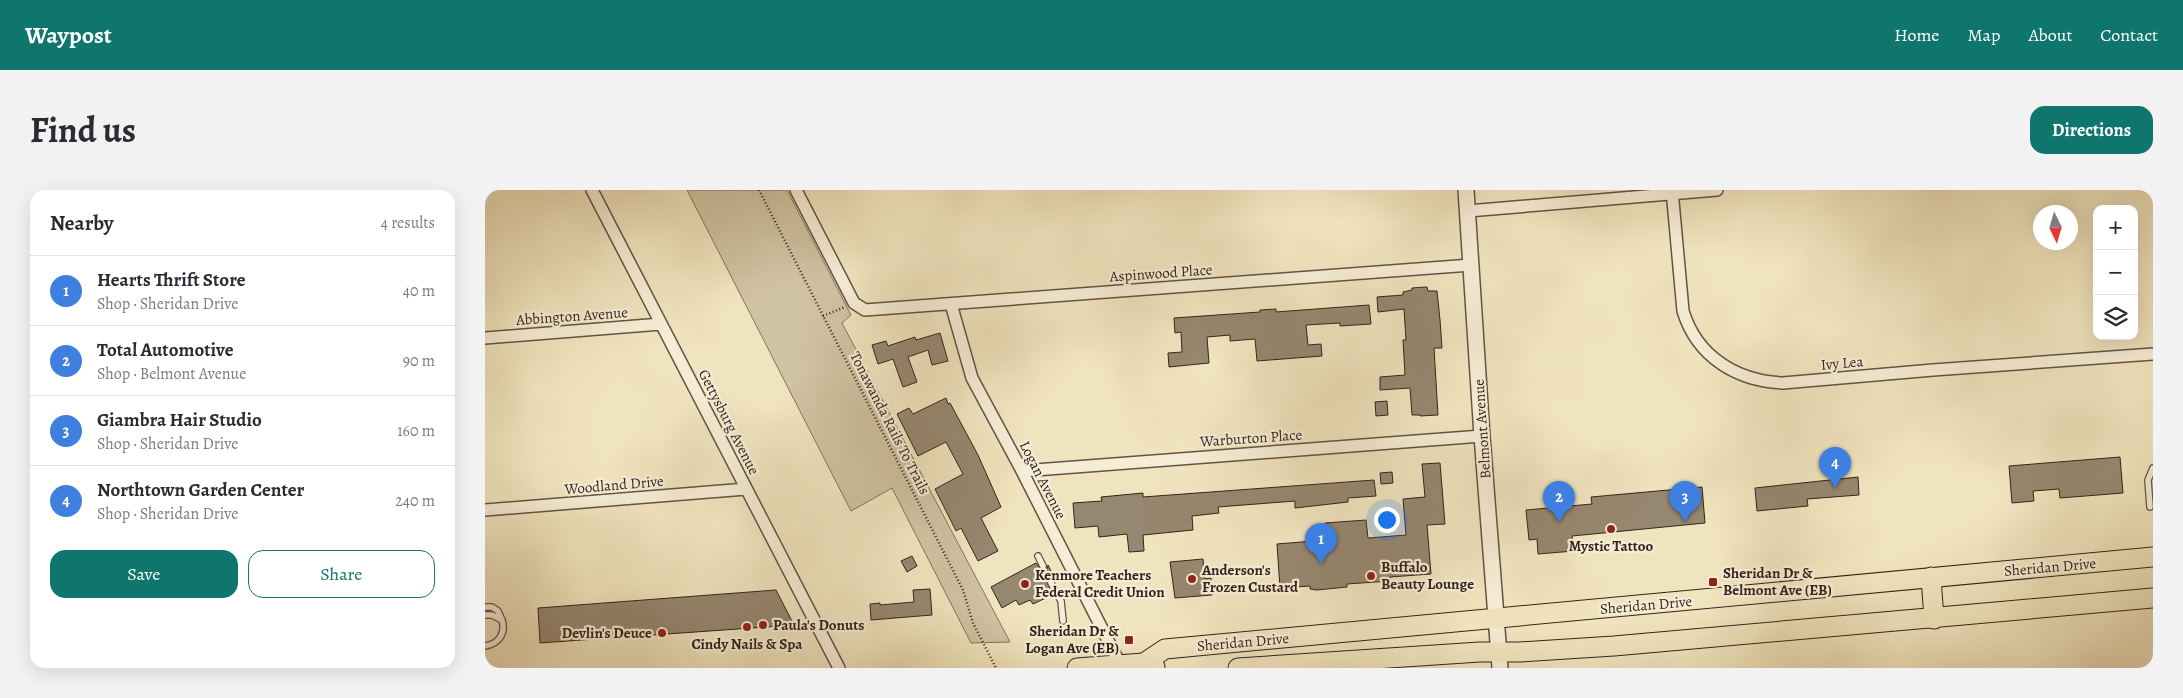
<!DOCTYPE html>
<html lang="en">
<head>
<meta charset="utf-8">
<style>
	:root { --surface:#fff; --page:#f2f2f3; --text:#2b2b33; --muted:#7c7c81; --line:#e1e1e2; --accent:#0f766e }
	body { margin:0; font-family:Alegreya,serif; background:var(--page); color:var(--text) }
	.controls { position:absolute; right:15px; top:15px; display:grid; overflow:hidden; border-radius:10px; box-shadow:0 5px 20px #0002 }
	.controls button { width:45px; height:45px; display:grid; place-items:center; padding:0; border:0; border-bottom:1px solid var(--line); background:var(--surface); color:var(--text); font:25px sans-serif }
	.compass { position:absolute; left:1548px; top:15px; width:45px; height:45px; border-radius:50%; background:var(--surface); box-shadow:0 5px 20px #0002; rotate:175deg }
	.you { position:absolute; left:901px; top:329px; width:18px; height:18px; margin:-12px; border:4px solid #fff; border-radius:50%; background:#1a73e8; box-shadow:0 0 0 8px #1a73e833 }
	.badge { display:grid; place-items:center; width:32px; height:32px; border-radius:50%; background:var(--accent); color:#fff; font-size:16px; font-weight:700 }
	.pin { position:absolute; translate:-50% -41px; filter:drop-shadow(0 1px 2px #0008) }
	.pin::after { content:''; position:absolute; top:26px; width:18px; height:15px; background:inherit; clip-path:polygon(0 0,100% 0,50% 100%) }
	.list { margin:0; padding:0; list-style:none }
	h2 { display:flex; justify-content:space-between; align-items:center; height:65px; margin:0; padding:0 20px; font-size:21px }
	h2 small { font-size:16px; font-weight:400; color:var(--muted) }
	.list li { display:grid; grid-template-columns:32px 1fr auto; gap:15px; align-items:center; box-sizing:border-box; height:70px; padding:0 20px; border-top:1px solid var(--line) }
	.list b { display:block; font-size:19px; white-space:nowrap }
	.list p { margin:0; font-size:16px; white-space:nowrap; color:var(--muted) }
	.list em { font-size:16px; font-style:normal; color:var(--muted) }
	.actions { display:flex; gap:10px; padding:15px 20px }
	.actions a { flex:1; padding:11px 0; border:1px solid var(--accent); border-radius:15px; text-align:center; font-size:18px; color:var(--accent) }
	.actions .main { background:var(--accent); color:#fff }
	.icon { flex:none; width:28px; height:28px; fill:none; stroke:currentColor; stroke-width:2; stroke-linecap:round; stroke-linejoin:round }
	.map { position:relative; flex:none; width:1668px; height:478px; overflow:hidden; border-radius:15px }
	header { display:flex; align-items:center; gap:30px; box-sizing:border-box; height:70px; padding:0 25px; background:var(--accent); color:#fff }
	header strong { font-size:24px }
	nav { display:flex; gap:28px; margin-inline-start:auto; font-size:18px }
	.intro { display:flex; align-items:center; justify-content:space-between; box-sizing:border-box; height:120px; padding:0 30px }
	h1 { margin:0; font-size:35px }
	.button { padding:12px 22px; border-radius:15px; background:var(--accent); color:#fff; font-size:18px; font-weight:700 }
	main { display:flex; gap:30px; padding:0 30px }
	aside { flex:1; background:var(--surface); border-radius:15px; box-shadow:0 5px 20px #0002 }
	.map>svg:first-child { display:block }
	.green { fill:#d0c3a2; stroke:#82735f }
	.building { fill:#968770; stroke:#35231c }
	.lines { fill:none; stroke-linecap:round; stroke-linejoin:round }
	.service-casing { stroke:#645344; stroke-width:8 }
	.minor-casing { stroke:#645344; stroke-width:14 }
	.tertiary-casing { stroke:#645344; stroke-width:18 }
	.primary-casing { stroke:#35231c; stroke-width:21 }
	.path { stroke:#35231c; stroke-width:2.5; stroke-dasharray:1 2.5; stroke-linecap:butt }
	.service { stroke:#f5edd5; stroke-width:5.5 }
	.minor { stroke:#f5edd5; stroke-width:11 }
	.tertiary { stroke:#f5edd5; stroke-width:15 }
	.primary { stroke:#f0e4be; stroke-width:19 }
	.poi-dot { fill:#8f2418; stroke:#f5edd5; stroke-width:2 }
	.labels { text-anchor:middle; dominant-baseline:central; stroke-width:4.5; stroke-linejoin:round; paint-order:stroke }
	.street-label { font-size:15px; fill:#35231c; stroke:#f5edd5 }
	.poi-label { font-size:15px; font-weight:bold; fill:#35231c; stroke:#f5edd5; text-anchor:start }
</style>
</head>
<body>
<header>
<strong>Waypost</strong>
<nav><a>Home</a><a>Map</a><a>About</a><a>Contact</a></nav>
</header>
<div class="intro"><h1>Find us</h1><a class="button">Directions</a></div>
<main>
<aside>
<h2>Nearby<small>4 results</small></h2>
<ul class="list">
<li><span class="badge" style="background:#3f7fe0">1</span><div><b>Hearts Thrift Store</b><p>Shop · Sheridan Drive</p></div><em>40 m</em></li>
<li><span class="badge" style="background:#3f7fe0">2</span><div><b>Total Automotive</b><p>Shop · Belmont Avenue</p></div><em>90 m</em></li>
<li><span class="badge" style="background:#3f7fe0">3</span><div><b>Giambra Hair Studio</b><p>Shop · Sheridan Drive</p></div><em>160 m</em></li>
<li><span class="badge" style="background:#3f7fe0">4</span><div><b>Northtown Garden Center</b><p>Shop · Sheridan Drive</p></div><em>240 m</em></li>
</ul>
<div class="actions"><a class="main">Save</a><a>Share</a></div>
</aside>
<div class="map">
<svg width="1668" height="478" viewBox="0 0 1668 478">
	<rect width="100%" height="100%" fill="#f0e4be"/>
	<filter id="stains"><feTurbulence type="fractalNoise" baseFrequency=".004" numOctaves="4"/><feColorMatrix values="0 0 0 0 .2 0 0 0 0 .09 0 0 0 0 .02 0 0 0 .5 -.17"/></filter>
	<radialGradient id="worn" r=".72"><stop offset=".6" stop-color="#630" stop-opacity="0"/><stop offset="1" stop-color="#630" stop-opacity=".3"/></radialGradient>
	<path class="green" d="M202 0H302L366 125 357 133 525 452 486 453 407 298 366 321Z"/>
	<path class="building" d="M942 97 943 101H952L955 130 957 158H949L953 225 935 226V225H927L925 198 895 200V187L920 185 918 150H921L919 119 893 122 892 107 918 105V102L927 100V98Z
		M884 115 886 134 855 136V133L821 135 823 155 836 154 837 166 772 171 770 149 745 151V145L722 147 724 173 684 177 683 163 697 162 696 142 690 143 689 128 775 122V120L791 119V122Z
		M455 143 463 171 447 175 443 160 423 167 432 192 418 197 408 169 393 174 387 155 401 151 403 156 430 147 431 150Z
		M461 208 463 214 465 213 493 265 516 317 496 328 513 361 493 371 476 338 471 341 450 299 478 284 461 252 433 266 412 224 424 218 428 224Z
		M902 211 903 225 891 226 890 212Z
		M1635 267 1638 303 1575 308 1574 299 1548 301 1549 311 1527 313 1524 276Z
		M955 273 960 334 942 335 946 384 905 387V391L862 394V397L832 400 825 399V396L795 398 792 354 841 350 840 333 881 330 883 348 921 345 918 309 940 307 937 274Z
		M907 282 908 293 896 294 895 283Z
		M1373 287 1374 305 1322 309 1323 316 1272 321 1270 298Z
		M889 290 891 306 863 308V312L810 318V311L733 317 734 323 707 326 708 340 658 345 659 361 644 362 642 344 614 347 613 336 590 338 588 313 617 311 616 307 658 303V307Z
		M1217 297 1220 333 1087 346 1089 361 1053 364 1052 349 1044 350 1041 320 1107 314 1106 307Z
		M427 366 432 376 422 382 416 371Z
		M718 369 720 389 726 388 727 405 690 408 685 372Z
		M551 373 557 381 562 379 563 375 571 391 567 388 562 391 567 405 548 414 545 410 534 415 531 410 517 418 506 397Z
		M445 399 447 425 386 430 385 414 395 413V415L429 412 428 400Z
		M291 400 309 435 55 453 53 418Z"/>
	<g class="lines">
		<defs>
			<path id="service" d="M1665 317 1663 290 1668 278
				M553 366 558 376
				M566 393 576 411 578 431
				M0 417H7L13 421 17 430
				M0 425H7L17 430C21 443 14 454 0 456"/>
			<path id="minor" d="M107 0 354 478
				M311 0 369 113 380 120 986 75
				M1187 0 1198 121C1212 167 1252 191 1298 193L1448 180 1668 164
				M983 21 1232 0
				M466 114 487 188 537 281 635 474
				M0 148 176 134
				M537 281 997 246
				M0 320 261 299"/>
			<path id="tertiary" d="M981 0 997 246 1015 478"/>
			<path id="primary" d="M1446 387 1449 429
				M659 473 680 459 1668 367
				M592 478 659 473 670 477
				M753 478 995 462H1035L1129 456 1668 408"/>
		</defs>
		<use href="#service" class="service-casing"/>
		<use href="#minor" class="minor-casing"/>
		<use href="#tertiary" class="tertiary-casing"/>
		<use href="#primary" class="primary-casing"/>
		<path class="path" d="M274 0 478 400 488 433 511 478
			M338 126 360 117"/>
		<use href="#service" class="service"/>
		<use href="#minor" class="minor"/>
		<use href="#tertiary" class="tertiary"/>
		<use href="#primary" class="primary"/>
	</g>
	<g class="poi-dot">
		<circle cx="1126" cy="339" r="5"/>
		<circle cx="886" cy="386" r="5"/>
		<circle cx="707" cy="389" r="5"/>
		<rect x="1223" y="387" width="10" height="10" rx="2.5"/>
		<circle cx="540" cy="394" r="5"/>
		<circle cx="278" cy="435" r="5"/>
		<circle cx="262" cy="437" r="5"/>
		<circle cx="177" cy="443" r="5"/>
		<rect x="639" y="445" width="10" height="10" rx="2.5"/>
	</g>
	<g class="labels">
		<g class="street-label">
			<text transform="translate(676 83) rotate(-4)">Aspinwood Place</text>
			<text transform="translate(87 126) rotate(-4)">Abbington Avenue</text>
			<text transform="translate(1357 173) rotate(-5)">Ivy Lea</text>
			<text transform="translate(244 232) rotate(63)">Gettysburg Avenue</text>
			<text transform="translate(405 233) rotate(63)">Tonawanda Rails To Trails</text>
			<text transform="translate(997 239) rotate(-94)">Belmont Avenue</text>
			<text transform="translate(766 248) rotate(-4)">Warburton Place</text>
			<text transform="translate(558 290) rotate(63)">Logan Avenue</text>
			<text transform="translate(129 295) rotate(-5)">Woodland Drive</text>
			<text transform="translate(1565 377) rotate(-5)">Sheridan Drive</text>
			<text transform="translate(1161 415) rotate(-5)">Sheridan Drive</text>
			<text transform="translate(758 452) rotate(-5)">Sheridan Drive</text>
		</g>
		<g class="poi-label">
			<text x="1126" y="356" text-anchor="middle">Mystic Tattoo</text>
			<text x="896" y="377">Buffalo<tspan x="896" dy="17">Beauty Lounge</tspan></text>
			<text x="717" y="380">Anderson's<tspan x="717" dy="17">Frozen Custard</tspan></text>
			<text x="1238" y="383">Sheridan Dr &amp;<tspan x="1238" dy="17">Belmont Ave (EB)</tspan></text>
			<text x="550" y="385">Kenmore Teachers<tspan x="550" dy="17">Federal Credit Union</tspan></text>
			<text x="288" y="435">Paula's Donuts</text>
			<text x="634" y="441" text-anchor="end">Sheridan Dr &amp;<tspan x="634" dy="17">Logan Ave (EB)</tspan></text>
			<text x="167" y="443" text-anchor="end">Devlin's Deuce</text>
			<text x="262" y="454" text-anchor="middle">Cindy Nails &amp; Spa</text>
		</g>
	</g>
	<rect width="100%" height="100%" filter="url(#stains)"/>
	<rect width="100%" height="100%" fill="url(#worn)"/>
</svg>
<div class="controls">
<button>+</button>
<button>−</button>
<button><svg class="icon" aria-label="layers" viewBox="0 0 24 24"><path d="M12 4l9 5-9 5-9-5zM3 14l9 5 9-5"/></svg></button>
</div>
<svg class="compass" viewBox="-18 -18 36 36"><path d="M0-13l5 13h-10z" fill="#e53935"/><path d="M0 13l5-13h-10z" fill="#7c7c81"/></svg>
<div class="you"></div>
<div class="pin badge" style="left:836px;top:374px;background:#3f7fe0">1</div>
<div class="pin badge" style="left:1074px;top:332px;background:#3f7fe0">2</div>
<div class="pin badge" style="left:1200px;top:332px;background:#3f7fe0">3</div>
<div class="pin badge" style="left:1350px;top:298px;background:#3f7fe0">4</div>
</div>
</main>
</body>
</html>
